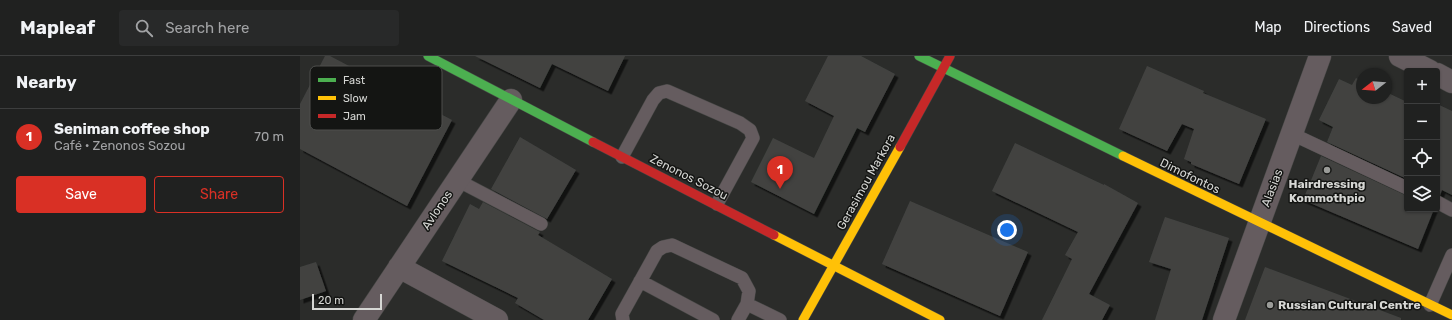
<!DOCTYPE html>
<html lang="en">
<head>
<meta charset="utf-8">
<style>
	:root { --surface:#202120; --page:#282929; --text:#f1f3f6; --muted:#a2a3a5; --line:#3d3e3e; --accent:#d93025 }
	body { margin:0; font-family:Rubik,sans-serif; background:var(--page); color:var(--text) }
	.controls { position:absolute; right:12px; top:12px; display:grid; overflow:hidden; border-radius:4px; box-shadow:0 1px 3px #0004 }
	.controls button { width:36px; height:36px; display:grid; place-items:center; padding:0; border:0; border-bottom:1px solid var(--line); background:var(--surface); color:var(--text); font:20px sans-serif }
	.compass { position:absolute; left:1056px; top:12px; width:36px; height:36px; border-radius:50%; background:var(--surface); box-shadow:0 1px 3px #0004; rotate:253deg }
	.scale { position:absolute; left:12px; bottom:10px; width:70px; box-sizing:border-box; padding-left:4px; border:2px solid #d6d7d4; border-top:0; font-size:11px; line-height:14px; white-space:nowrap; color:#d6d7d4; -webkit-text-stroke:3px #141513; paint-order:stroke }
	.you { position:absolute; left:707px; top:174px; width:14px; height:14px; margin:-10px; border:3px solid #fff; border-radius:50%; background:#1a73e8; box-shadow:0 0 0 6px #1a73e833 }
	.badge { display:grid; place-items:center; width:26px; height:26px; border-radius:50%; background:var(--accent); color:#fff; font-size:13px; font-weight:700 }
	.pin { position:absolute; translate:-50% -33px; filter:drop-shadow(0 1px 2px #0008) }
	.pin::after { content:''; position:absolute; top:21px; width:14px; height:12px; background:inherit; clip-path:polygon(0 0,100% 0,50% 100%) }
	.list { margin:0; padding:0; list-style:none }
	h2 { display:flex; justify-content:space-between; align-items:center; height:52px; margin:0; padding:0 16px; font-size:17px }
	h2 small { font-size:13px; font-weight:400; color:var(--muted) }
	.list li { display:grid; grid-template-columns:26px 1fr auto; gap:12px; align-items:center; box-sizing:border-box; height:56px; padding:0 16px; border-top:1px solid var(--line) }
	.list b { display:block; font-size:15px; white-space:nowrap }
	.list p { margin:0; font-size:13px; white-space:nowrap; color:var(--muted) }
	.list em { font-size:13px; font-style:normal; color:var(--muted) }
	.actions { display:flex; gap:8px; padding:12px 16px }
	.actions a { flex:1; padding:9px 0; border:1px solid var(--accent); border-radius:4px; text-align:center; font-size:14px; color:var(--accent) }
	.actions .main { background:var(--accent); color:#fff }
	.icon { flex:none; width:22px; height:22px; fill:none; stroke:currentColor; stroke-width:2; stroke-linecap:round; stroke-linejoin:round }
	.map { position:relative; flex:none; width:1152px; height:264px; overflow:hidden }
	header { display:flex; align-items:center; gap:24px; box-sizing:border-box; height:56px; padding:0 20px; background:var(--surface); border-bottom:1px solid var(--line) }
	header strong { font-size:19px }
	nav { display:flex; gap:22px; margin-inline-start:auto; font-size:14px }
	.search { width:280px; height:36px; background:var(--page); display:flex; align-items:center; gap:10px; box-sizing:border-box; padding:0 14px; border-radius:4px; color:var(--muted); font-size:15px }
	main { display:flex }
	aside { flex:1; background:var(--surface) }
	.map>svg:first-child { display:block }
	.building { fill:#424341; filter:url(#shadow) }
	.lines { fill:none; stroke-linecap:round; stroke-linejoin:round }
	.lane-casing { stroke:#464745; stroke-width:14 }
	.street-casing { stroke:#464745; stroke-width:23 }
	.fast-casing { stroke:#464745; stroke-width:10 }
	.slow-casing { stroke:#464745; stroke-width:10 }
	.jam-casing { stroke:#464745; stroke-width:10 }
	.lane { stroke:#655c5f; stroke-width:13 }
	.street { stroke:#655c5f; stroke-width:22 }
	.fast { stroke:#4caf50; stroke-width:9 }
	.slow { stroke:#ffc107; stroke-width:9 }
	.jam { stroke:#c62828; stroke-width:9 }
	.poi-dot { fill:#9a9b98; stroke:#141513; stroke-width:1.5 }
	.labels { text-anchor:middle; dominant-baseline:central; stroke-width:3; stroke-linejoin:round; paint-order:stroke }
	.street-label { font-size:12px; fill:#d6d7d4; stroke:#141513 }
	.poi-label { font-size:12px; font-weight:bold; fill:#d6d7d4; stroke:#141513 }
	.key { fill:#141513; stroke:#4e4f4d; stroke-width:1 }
	.key-label { font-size:11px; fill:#d6d7d4 }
</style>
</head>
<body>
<header>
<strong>Mapleaf</strong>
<div class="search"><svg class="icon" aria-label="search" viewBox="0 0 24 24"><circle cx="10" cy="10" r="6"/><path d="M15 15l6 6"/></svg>Search here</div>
<nav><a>Map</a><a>Directions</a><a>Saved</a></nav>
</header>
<main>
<aside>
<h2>Nearby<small></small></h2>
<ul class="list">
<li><span class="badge">1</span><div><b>Seniman coffee shop</b><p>Café · Zenonos Sozou</p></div><em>70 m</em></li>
</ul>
<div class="actions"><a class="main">Save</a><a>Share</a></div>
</aside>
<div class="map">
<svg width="1152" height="264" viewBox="0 0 1152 264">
	<defs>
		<filter id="shadow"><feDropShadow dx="3.5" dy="3.5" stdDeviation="0" flood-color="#0009"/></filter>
	</defs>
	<rect width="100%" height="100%" fill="#2b2c2a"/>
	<path class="building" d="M25 0H30L152 64 107 150 0 93V48Z
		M175 0H325L308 35 252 8 240 32Z
		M528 0H561L595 18 565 76 557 72 514 158 451 126 473 82 514 102 534 60 505 45Z
		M847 10 904 35 903 37 966 63 939 128 891 108V106L884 103 894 73 882 68 867 95 819 73Z
		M1056 22 1062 25V42H1086V36L1107 46V123L1027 86 1033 71 1019 64 1039 23 1052 29Z
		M1137 48 1152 55V139L1142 134 1140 139 1137 138Z
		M220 81 276 114 247 163 191 133Z
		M715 87 804 129V128L838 147 789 238 810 249 802 264H742L772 203 765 199 778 176 692 135Z
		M1021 100 1107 140V153H1134L1118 193 1003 144Z
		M610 145 728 196 700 260 582 208Z
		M183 146 240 176 238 179 312 223 288 264H244L215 247 218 242 142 205 170 148 179 153Z
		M865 161 929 182 902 264H855L871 213 849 206Z
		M16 206 26 235 0 244V211Z
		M965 211 1101 262V264H945Z"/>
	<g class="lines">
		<defs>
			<path id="lane" d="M992 78 1107 132
				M322 101 353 44 359 37 367 35 440 67 450 74 453 82 417 148
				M157 124 241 168
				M1137 146 1152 154
				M340 225 413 264
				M447 248 480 264
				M1130 249 1152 199
				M323 264 322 258 357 195 363 191 372 189 442 222 449 235 447 248 438 264"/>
			<path id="street" d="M1100 0 1130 15
				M1137 18 1152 26
				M99 211 197 264
				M64 264 211 44
				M924 264 1020 0"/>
			<path id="fast" d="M128 0 293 86
				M619 0 823 100"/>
			<path id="slow" d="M823 100 1152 259
				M474 179 640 264
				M503 264 600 91"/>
			<path id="jam" d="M293 86 474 179
				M600 91 650 0"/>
		</defs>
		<use href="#lane" class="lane-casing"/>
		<use href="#street" class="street-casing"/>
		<use href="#fast" class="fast-casing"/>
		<use href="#slow" class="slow-casing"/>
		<use href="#jam" class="jam-casing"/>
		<use href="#lane" class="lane"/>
		<use href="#street" class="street"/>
		<use href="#fast" class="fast"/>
		<use href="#slow" class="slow"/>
		<use href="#jam" class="jam"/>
	</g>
	<g class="poi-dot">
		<circle cx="1027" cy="114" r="4"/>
		<circle cx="970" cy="249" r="4"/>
	</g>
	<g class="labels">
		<g class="street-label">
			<text transform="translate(890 120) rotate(26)">Dimofontos</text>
			<text transform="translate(389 121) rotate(27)">Zenonos Sozou</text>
			<text transform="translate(566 126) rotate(-61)">Gerasimou Markora</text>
			<text transform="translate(972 132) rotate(-69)">Alasias</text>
			<text transform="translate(137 154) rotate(-56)">Avlonos</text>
		</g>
		<g class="poi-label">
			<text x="1027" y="128">Hairdressing<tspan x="1027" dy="14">Kommothpio</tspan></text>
			<text x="978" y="249" text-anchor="start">Russian Cultural Centre</text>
		</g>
	</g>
	<rect x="10" y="10" width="132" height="64" rx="6" class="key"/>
	<rect x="18" y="22" width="18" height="4" fill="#4caf50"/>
	<rect x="18" y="40" width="18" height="4" fill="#ffc107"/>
	<rect x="18" y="58" width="18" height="4" fill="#c62828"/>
	<g class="key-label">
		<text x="43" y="28">Fast</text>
		<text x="43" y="46">Slow</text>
		<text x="43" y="64">Jam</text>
	</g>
</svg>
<div class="controls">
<button>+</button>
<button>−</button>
<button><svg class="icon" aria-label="locate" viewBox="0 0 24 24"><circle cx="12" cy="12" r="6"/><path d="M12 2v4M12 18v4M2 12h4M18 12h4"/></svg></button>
<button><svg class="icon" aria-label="layers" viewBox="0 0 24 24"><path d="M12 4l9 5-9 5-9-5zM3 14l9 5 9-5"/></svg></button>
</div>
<svg class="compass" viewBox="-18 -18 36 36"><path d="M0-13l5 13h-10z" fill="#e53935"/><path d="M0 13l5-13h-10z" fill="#a2a3a5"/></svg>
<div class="scale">20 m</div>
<div class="you"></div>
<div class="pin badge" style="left:480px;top:133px">1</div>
</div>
</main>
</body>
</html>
